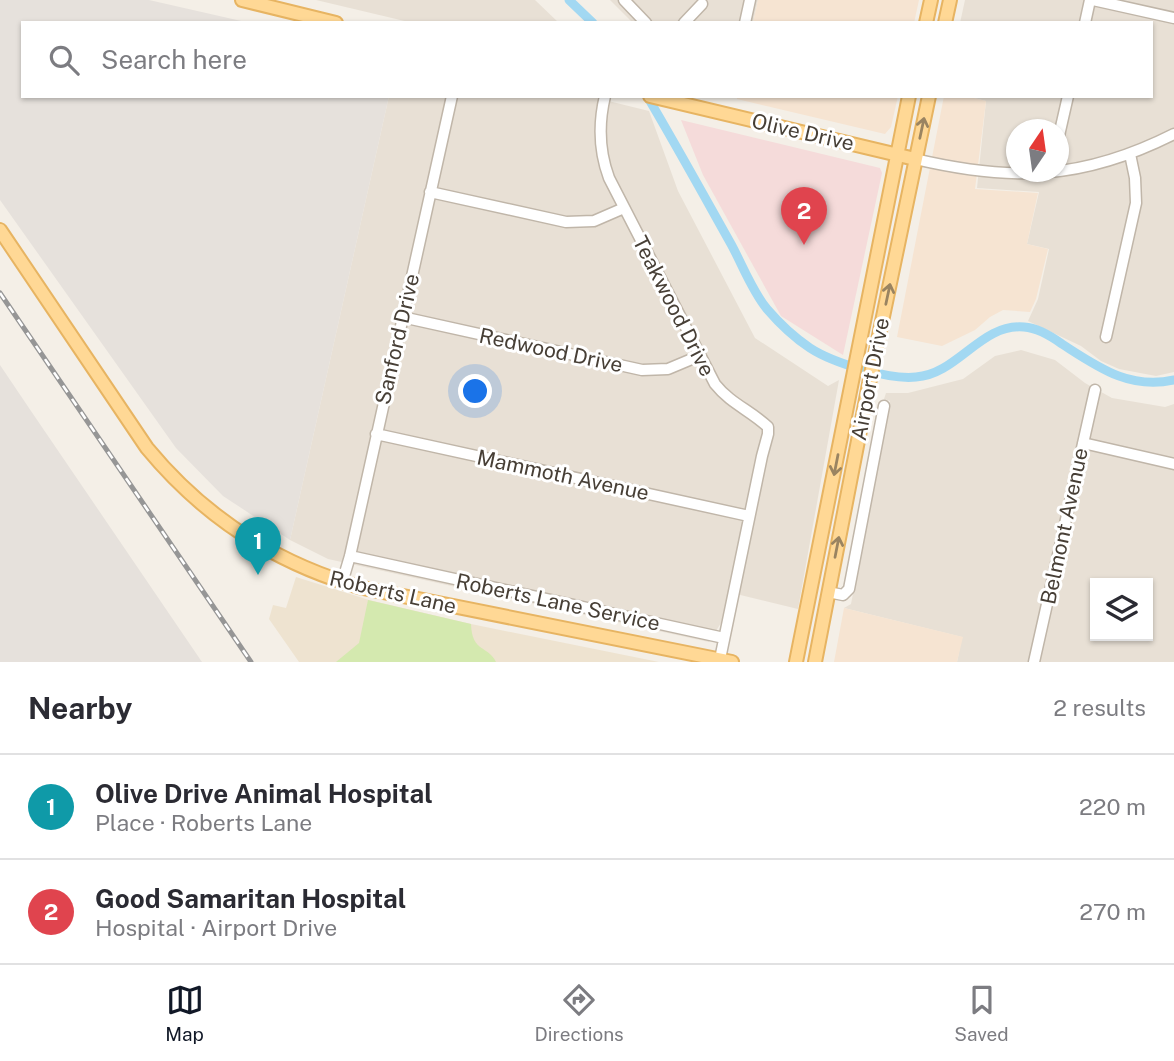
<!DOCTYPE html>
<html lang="en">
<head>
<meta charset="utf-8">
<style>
	:root { --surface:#fff; --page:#f7f7f7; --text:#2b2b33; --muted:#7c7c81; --line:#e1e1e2; --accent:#111827 }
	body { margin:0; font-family:"Public Sans",sans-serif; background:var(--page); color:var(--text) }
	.controls { position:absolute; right:21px; bottom:21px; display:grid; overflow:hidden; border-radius:0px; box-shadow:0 2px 5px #0004 }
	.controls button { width:63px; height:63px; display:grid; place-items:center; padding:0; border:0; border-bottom:2px solid var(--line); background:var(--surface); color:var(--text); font:35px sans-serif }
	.compass { position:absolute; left:1006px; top:119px; width:63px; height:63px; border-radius:50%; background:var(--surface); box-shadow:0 2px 5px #0004; rotate:13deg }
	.you { position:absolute; left:476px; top:392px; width:24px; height:24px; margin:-18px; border:5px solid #fff; border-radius:50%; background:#1a73e8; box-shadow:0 0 0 10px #1a73e833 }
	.badge { display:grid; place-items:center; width:46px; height:46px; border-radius:50%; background:var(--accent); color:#fff; font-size:23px; font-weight:700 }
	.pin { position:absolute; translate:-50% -58px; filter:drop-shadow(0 2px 4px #0008) }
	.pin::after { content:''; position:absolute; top:37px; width:24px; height:21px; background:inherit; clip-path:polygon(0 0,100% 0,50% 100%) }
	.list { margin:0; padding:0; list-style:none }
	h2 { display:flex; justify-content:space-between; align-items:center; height:91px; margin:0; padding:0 28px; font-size:30px }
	h2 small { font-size:23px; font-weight:400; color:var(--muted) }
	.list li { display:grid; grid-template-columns:46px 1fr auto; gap:21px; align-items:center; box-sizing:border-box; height:105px; padding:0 28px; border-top:2px solid var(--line) }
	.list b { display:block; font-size:26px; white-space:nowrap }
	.list p { margin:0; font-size:23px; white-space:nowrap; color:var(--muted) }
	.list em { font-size:23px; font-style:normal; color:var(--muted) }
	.icon { flex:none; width:38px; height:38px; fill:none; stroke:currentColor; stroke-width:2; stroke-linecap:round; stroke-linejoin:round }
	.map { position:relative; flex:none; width:1174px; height:662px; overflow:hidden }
	.search { position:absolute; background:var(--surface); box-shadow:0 2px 5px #0004; left:21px; right:21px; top:21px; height:77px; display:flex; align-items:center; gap:18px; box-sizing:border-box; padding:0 24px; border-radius:0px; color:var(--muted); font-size:26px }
	.sheet { height:301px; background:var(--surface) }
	nav { display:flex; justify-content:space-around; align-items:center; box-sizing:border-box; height:98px; border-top:2px solid var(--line); background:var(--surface); font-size:19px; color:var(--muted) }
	nav a { display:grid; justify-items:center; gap:4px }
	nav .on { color:var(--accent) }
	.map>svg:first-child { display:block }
	.residential { fill:#e8e0d5; fill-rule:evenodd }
	.commercial { fill:#f6e4d2 }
	.industrial { fill:#e6e1dc }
	.education { fill:#eee3d0 }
	.medical { fill:#f5dbda }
	.green { fill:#d4e9af }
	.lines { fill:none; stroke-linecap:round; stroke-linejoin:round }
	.canal { stroke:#a2d8f2; stroke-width:9 }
	.minor-casing { stroke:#c0b6a9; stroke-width:13 }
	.major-casing { stroke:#e7b462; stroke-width:16 }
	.minor { stroke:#fff; stroke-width:10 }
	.major { stroke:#ffd895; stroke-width:12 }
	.rail-casing { stroke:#969696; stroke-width:5 }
	.rail { stroke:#fff; stroke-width:2.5; stroke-dasharray:8; stroke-linecap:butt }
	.oneway { stroke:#9a8461 }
	.labels { text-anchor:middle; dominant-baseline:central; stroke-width:6; stroke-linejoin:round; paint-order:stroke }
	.street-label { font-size:21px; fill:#473f36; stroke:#fff }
</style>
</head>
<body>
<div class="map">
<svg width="1174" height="662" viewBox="0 0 1174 662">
	<rect width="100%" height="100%" fill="#f4efe7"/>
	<path class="residential" d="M316 0H535L559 23H413Z
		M610 0H758L753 23H633Z
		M965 0H1174V372L1156 376 1119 369 1101 361 1081 346 1028 321 1038 299 1049 249 1027 244 1039 192 977 188 986 101 967 96H1151V23H960ZM1016 130H1058V172H1016Z
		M389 96H588L649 111 678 191 755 338 828 386 839 380 798 609 728 592 721 623 709 642 328 559 290 540Z
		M1021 350 1055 360 1085 383 1112 398 1165 407 1174 404V662H957L962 637 844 608 851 604 890 401 884 399 886 393H908L963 379 995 356ZM1095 583H1148V636H1095Z"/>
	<path class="commercial" d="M758 0H919L914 23H753Z
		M737 96H898L891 127 885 134 737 99Z
		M944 96H966L986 101 975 189 1038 193 1027 244 1048 249 1036 299 1030 312 1003 310 990 317 975 330 942 346 897 337Z
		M844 608 963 637 957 662H834Z"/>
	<path class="industrial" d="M0 0H149L250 23H23V96H389L290 540 223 496 176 448 0 200Z
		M0 365 31 411 202 662H0Z"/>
	<path class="education" d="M296 577 369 600 471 624 659 662H299L269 619 273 605 286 608Z"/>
	<path class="medical" d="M681 120 880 168 882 173 843 355 781 316 703 175Z"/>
	<path class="green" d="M368 600 471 624C472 653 488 645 496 662H336L359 643Z"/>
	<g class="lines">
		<path class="canal" d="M569 0 593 23
			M647 96C676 145 703 194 731 244 742 264 752 291 767 309 779 323 795 338 810 348 833 363 889 380 916 377 958 374 981 323 1024 327 1038 328 1051 336 1062 344 1098 367 1129 390 1174 380"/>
		<defs>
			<path id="minor" d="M624 0 646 23
				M1093 0 1174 18
				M684 23 702 4
				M745 23 750 0
				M1085 23 1090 0
				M605 96C598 125 599 151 609 178L715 384C731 404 750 410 768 427V434L762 456 720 659
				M1058 140 1068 96
				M915 159C1013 182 1083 180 1174 134
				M430 192 566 222 594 221 624 208
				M402 317 642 370 668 369 699 356
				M1106 337 1136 203 1135 178 1130 154
				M376 434 749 516
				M1083 443 1174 464
				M350 556 724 638
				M342 583 350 556 452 96
				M828 592 843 595 849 589 884 406
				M1034 662 1095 390"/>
			<path id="major" d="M242 0 336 23
				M926 23 931 0
				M945 23 950 0
				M650 96 915 159
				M0 230 147 448C204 517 276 564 363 588L732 662
				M796 662 909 96
				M815 662 870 379 929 96"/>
		</defs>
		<use href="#minor" class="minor-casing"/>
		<use href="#major" class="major-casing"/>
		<use href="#minor" class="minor"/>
		<use href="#major" class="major"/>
		<defs>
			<path id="rail" d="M0 293 251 662"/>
		</defs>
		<use href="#rail" class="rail-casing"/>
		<use href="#rail" class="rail"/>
	</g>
	<defs><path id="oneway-shaft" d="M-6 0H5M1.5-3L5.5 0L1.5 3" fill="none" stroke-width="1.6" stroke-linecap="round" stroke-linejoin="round" transform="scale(1.75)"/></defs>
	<g class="oneway">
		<use href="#oneway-shaft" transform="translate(922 128) rotate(-78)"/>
		<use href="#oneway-shaft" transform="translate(888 294) rotate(-78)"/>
		<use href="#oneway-shaft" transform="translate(836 465) rotate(101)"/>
		<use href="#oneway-shaft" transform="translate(837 547) rotate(-79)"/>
	</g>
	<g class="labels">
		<g class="street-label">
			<text transform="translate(803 132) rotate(13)">Olive Drive</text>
			<text transform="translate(674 306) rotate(63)">Teakwood Drive</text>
			<text transform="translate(397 339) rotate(-77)">Sanford Drive</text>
			<text transform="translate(551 350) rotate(12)">Redwood Drive</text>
			<text transform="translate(870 379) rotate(-79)">Airport Drive</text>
			<text transform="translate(563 475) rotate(12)">Mammoth Avenue</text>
			<text transform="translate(1064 526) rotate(-78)">Belmont Avenue</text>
			<text transform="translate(393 592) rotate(13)">Roberts Lane</text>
			<text transform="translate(558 602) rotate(12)">Roberts Lane Service</text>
		</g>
	</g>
</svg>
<div class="controls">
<button><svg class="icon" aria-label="layers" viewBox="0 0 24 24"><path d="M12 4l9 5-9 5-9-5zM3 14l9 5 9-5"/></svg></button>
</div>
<svg class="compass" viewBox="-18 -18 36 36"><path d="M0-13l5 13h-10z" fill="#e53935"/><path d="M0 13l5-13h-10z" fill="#7c7c81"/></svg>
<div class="you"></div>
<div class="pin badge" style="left:258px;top:575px;background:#0f9aa8">1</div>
<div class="pin badge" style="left:804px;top:245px;background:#e0444e">2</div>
<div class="search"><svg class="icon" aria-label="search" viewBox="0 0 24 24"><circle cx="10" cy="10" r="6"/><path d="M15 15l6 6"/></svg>Search here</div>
</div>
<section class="sheet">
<h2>Nearby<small>2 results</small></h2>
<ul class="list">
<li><span class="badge" style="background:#0f9aa8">1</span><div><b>Olive Drive Animal Hospital</b><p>Place · Roberts Lane</p></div><em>220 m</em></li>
<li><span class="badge" style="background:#e0444e">2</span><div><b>Good Samaritan Hospital</b><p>Hospital · Airport Drive</p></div><em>270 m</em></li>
</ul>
</section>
<nav>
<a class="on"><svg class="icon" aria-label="map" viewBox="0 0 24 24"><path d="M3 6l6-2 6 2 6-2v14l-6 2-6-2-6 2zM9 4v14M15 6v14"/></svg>Map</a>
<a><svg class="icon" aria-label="directions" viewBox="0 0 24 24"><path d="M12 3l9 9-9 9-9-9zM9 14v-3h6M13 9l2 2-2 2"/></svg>Directions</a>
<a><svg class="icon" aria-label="saved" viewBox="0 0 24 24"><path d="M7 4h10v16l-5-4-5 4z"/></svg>Saved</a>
</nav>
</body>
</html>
